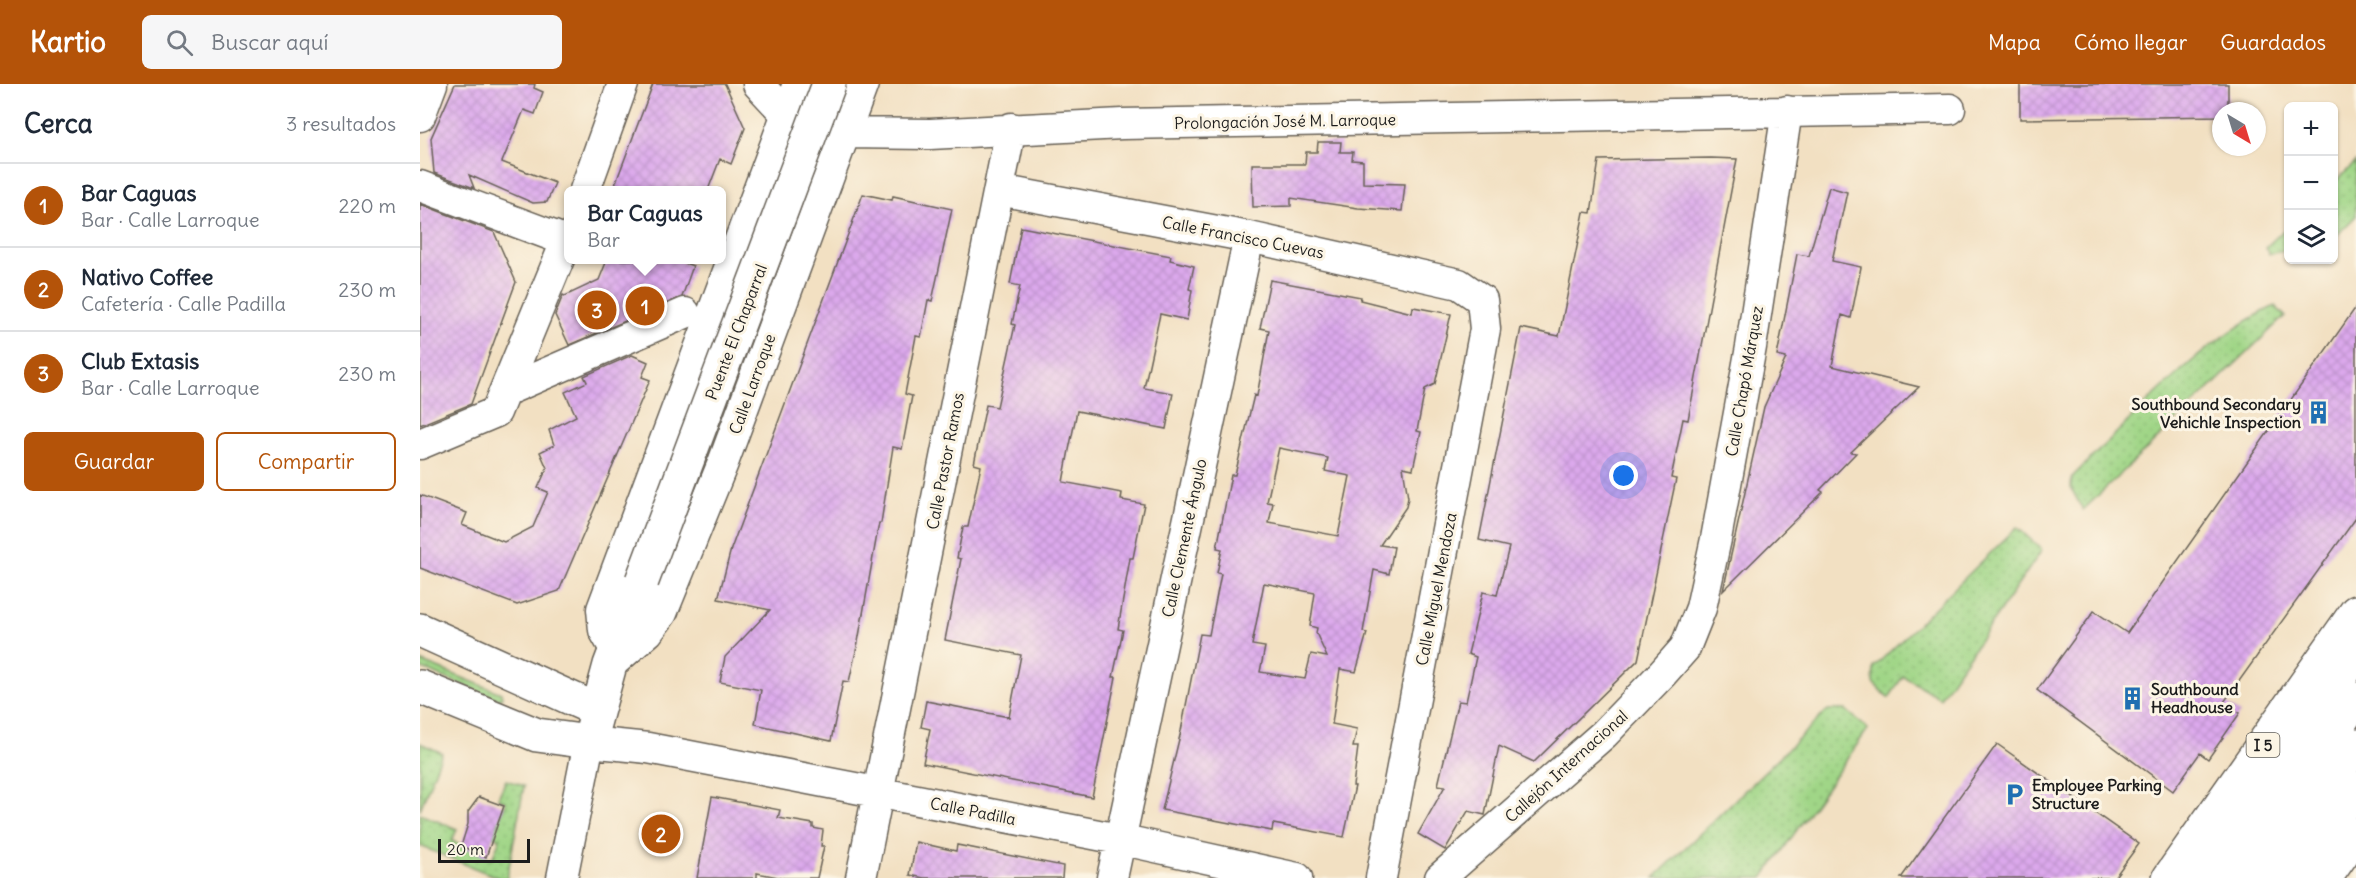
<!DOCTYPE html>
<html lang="es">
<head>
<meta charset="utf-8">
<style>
	:root { --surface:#fff; --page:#f6f6f7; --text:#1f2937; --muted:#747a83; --line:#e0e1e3; --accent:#b45309 }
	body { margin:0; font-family:Delius,sans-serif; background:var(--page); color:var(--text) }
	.controls { position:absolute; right:18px; top:18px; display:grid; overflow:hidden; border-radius:9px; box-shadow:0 2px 4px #0004 }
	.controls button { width:54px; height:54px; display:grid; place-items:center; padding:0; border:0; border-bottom:2px solid var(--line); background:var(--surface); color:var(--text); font:30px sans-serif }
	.compass { position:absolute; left:1792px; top:18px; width:54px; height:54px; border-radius:50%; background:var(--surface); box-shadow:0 2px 4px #0004; rotate:142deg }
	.scale { position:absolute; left:18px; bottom:15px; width:92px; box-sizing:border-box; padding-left:6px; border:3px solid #1c1c1c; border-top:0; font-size:16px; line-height:21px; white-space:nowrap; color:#1c1c1c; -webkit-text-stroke:4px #fcf5e5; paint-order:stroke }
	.you { position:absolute; left:1204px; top:392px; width:21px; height:21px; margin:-15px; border:4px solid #fff; border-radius:50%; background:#1a73e8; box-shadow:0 0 0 9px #1a73e833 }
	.badge { display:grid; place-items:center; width:39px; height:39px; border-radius:50%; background:var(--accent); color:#fff; font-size:20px; font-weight:700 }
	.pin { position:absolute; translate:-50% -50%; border:3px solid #fff; box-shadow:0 2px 6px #0006 }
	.popup { position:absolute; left:144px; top:102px; width:162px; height:78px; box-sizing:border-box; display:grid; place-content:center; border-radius:9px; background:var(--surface); filter:drop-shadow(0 2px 4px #0005); font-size:20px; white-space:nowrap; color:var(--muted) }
	.popup b { font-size:22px; color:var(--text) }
	.popup::after { content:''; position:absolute; left:50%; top:100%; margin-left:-12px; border:12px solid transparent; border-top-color:var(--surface) }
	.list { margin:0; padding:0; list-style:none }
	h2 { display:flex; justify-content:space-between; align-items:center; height:78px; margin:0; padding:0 24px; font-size:26px }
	h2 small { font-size:20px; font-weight:400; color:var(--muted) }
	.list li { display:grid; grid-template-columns:39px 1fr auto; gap:18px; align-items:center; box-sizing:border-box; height:84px; padding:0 24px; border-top:2px solid var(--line) }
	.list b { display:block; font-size:22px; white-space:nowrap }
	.list p { margin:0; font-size:20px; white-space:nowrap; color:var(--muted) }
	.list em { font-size:20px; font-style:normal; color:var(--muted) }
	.actions { display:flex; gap:12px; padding:18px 24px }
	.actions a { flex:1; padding:14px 0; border:2px solid var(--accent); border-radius:9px; text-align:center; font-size:21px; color:var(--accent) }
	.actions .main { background:var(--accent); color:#fff }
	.icon { flex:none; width:33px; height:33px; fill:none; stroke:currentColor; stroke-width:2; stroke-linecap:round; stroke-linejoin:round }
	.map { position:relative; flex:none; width:1936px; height:794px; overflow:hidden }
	header { display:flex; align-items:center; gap:36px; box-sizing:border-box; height:84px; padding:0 30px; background:var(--accent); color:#fff }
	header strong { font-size:28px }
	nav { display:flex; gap:33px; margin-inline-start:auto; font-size:21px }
	.search { width:420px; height:54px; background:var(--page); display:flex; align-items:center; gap:15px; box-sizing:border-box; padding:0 21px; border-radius:9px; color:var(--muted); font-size:22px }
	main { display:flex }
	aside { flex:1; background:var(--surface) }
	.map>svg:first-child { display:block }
	.grass { fill:url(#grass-dots); stroke:#5e7952; stroke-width:1.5 }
	.building { fill:url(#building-cross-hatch); fill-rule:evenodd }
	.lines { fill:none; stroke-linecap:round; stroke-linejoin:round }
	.minor-casing { stroke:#676156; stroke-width:33 }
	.major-casing { stroke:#676156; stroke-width:36 }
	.highway-casing { stroke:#676156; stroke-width:36 }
	.minor { stroke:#fff; stroke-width:30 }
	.major { stroke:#fff; stroke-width:33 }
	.highway { stroke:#fff; stroke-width:33 }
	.major-bridge-casing { stroke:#676156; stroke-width:36; stroke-linecap:butt }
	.major-bridge { stroke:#fff; stroke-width:33 }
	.labels { text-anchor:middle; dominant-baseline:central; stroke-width:6; stroke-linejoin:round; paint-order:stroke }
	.shield { fill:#fcf5e5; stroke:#5f5d58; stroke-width:1.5 }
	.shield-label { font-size:15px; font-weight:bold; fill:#1c1c1c }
	.street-label { font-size:16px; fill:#1c1c1c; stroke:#fcf5e5 }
	.poi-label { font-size:16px; font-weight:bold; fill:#1c1c1c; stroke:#fcf5e5; text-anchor:start }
</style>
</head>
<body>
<header>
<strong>Kartio</strong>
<div class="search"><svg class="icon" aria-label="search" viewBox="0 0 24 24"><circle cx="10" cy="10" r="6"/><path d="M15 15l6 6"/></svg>Buscar aquí</div>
<nav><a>Mapa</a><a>Cómo llegar</a><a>Guardados</a></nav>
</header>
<main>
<aside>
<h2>Cerca<small>3 resultados</small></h2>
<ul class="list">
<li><span class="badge">1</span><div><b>Bar Caguas</b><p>Bar · Calle Larroque</p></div><em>220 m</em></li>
<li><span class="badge">2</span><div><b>Nativo Coffee</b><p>Cafetería · Calle Padilla</p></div><em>230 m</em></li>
<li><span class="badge">3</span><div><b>Club Extasis</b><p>Bar · Calle Larroque</p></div><em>230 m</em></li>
</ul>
<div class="actions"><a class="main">Guardar</a><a>Compartir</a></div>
</aside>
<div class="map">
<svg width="1936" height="794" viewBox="0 0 1936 794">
	<defs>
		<pattern id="grass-dots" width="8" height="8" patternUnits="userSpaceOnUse" patternTransform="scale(1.5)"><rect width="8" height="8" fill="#a0d687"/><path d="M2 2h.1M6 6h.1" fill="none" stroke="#89b774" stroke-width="1.8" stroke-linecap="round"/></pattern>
		<pattern id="building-cross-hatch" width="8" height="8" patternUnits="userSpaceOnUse" patternTransform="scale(1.5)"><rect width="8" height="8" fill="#dca9ec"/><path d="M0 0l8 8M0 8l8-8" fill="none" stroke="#bc91ca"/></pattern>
	</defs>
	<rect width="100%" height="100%" fill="#fcf5e5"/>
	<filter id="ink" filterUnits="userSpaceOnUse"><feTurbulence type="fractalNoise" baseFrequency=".0167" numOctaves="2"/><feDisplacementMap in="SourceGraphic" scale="12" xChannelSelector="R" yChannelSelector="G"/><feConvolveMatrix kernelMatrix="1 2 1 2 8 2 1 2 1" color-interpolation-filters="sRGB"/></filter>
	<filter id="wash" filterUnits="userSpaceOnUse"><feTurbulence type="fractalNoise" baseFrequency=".008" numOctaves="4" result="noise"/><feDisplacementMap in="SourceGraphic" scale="24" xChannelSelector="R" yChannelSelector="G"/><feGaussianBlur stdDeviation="1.35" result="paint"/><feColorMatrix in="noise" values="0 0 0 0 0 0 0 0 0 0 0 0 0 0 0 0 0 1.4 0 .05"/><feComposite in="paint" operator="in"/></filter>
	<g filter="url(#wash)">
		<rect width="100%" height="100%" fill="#f2e0c2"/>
		<path class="grass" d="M1936 78V132L1914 154V99Z
			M1868 142V165L1849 170 1845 164Z
			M1855 222 1865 232 1663 426 1651 404 1652 393C1712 335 1779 257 1855 222Z
			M1597 443 1622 466 1520 614 1483 592 1469 614 1453 599 1454 583Z
			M0 577 81 609 82 613 78 615 0 584Z
			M1408 626H1426L1448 645 1343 794H1234Z
			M0 659 22 669 0 726Z
			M86 696 104 702 87 794H79L0 762V730L37 745 32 757 72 775 80 755 73 752 86 718 78 714Z"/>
		<g id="blocks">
			<path class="building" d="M35 0H115L114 4 123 8 115 30 104 26 82 78 135 99 127 118 113 119 49 91 54 104 14 89 11 54Z
				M233 0H305L325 44 311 80 300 75 288 106H193Z
				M1600 0H1808V27H1801V32L1600 35Z
				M898 58H921L920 68H933L932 76 943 77V99L985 100 982 127 938 124 871 114V122L833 123 832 80H885L886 68H897Z
				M1291 74 1317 75 1268 336 1263 335 1251 394 1256 395 1218 576 1114 678 1079 662 1065 731 1048 727 1025 766 998 750 1025 702 1018 701 1038 617 1046 618 1056 573 1048 570 1063 508 1077 511 1089 463 1059 456 1101 244 1139 252 1164 128 1171 129 1179 76Z
				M1409 103 1427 108 1412 177 1441 183 1431 234 1422 231 1412 282 1499 303 1431 368 1436 369 1400 406 1403 408 1303 507 1344 323 1366 274 1357 272 1377 170 1389 172Z
				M443 110 472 116 473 112 532 125 512 217 508 216 501 253 496 252 485 310 492 312 482 365 473 363 461 439H459L438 558 429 598 423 597 411 657 335 640 341 606 300 598 305 573 350 526 298 515 311 465Z
				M0 120 74 148 96 198 51 320 0 341Z
				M601 143 751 172 750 176 774 182 769 205 772 206 767 236 740 230 724 304 753 309 746 345 657 327 649 366 643 398 702 409 701 416 724 420 713 474H710L698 545 703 546 693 593H696L672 713 503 679 510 645 501 643 506 617 589 633 601 571 525 556 541 475 537 474 543 443H548L561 382 554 380 566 321 577 323 595 241 592 240 600 202 590 200Z
				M187 176H257L273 182 262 213 149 261 135 231 143 211 145 212 179 196Z
				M850 196 941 213 940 216 992 229 993 223 1031 230 1015 300 1005 305 997 347 1001 348 993 385 983 383 988 414 986 423 960 461 974 463 969 490 954 486 943 548 947 549 936 588 920 585 912 640 937 645 933 663H938L933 702H935L924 753 853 740 852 747 742 726 761 647 780 550 789 551 801 490 797 489 802 465 797 464 811 391H815L834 311 837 312 849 246 840 244ZM859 364 908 374 905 387 930 392 918 452 849 439 853 419 847 418ZM844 499 895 509 890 542 897 544 896 549 907 573 891 570 885 595 840 588 845 563 832 561Z
				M1936 223V434L1804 618 1820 629 1788 675 1780 669 1753 707 1617 606 1674 527 1707 549Z
				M212 271 228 278 222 293 230 296 139 507 97 521 0 484V411L47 429 42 441 84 458 113 443 128 408 118 404 127 384 120 368 134 361 129 346 156 332 145 308 167 298 164 292Z
				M1577 660 1719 760 1694 794H1481Z
				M59 713 84 722 66 773 41 762 48 740V728Z
				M292 713 360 726 358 734 393 740V744L403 746 401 762H404L397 794H363L337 789V794H277Z
				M496 758 536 767 537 761 643 782 642 794H504L490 791Z"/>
		</g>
	</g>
	<g filter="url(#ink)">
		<use href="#blocks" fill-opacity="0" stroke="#676156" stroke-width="1.5"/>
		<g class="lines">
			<defs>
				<path id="minor" d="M338 0 366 30 424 49 510 50 702 40 1530 25
					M0 32 12 0
					M0 102 147 157
					M165 106 203 0
					M579 106 829 153 1039 200 1062 216 1065 245 961 794
					M85 307 265 229
					M0 360 76 328 148 153
					M196 567 184 546 182 525 378 0
					M190 581 228 548 242 529 303 379 443 0
					M142 794 169 658 228 664 699 755 877 794
					M441 794 591 44
					M692 794 829 153
					M1020 794 1184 650 1242 590 1265 564 1281 524 1296 455 1331 263 1367 27"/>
				<path id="major" d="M0 546 177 626
					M0 603 117 651 169 658 190 581 222 497"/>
				<path id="highway" d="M1749 794 1936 528
					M1781 794 1936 570
					M1812 794 1936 615
					M1842 794 1936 661
					M1872 794 1936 704
					M1905 794 1936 750"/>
			</defs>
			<use href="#minor" class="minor-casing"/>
			<use href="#major" class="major-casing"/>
			<use href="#highway" class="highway-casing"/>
			<use href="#minor" class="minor"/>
			<use href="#major" class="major"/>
			<use href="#highway" class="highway"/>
			<defs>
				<path id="major-bridge" d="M222 497 409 0"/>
			</defs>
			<use href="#major-bridge" class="major-bridge-casing"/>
			<use href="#major-bridge" class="major-bridge"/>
		</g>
	</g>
	<defs>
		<symbol id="building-bare" viewBox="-9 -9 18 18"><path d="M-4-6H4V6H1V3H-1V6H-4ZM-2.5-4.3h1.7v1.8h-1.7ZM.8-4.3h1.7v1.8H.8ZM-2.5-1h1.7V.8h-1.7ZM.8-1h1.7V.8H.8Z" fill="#1f6fb2" stroke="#fcf5e5" stroke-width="2.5" paint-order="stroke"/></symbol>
		<symbol id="parking-bare" viewBox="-9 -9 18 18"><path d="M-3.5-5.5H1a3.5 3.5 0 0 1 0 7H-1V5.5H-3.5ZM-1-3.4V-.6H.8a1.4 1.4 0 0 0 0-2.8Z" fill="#1f6fb2" stroke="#fcf5e5" stroke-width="2.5" paint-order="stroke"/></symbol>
	</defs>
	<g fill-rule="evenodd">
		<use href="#building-bare" x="1882" y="312" width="33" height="33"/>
		<use href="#building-bare" x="1696" y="598" width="33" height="33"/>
		<use href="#parking-bare" x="1578" y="694" width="33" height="33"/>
	</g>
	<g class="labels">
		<rect class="shield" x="1826.5" y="649" width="33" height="24" rx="4.5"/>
		<g class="shield-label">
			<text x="1843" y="661">I 5</text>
		</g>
		<g class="street-label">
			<text transform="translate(865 37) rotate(-1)">Prolongación José M. Larroque</text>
			<text transform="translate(823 153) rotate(11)">Calle Francisco Cuevas</text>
			<text transform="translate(316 248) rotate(-69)">Puente El Chaparral</text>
			<text transform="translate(1324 297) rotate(-80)">Calle Chapó Márquez</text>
			<text transform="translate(332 300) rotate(-70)">Calle Larroque</text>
			<text transform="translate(525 377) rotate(-79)">Calle Pastor Ramos</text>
			<text transform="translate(764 454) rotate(-78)">Calle Clemente Ángulo</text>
			<text transform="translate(1016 505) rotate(-79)">Calle Miguel Mendoza</text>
			<text transform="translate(1146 682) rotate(-42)">Callejón Internacional</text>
			<text transform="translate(553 727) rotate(11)">Calle Padilla</text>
		</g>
		<g class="poi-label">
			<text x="1881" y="320" text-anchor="end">Southbound Secondary<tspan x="1881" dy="18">Vehichle Inspection</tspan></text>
			<text x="1731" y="605">Southbound<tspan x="1731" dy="18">Headhouse</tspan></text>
			<text x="1612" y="701">Employee Parking<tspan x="1612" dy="18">Structure</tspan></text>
		</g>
	</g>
</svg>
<div class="controls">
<button>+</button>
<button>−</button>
<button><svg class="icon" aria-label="layers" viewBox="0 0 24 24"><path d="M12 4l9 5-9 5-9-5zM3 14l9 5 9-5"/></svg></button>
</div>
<svg class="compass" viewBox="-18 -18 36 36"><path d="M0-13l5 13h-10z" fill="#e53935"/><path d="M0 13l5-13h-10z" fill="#747a83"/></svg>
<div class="scale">20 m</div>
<div class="you"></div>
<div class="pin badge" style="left:225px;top:222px">1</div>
<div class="popup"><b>Bar Caguas</b>Bar</div>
<div class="pin badge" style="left:241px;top:750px">2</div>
<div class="pin badge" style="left:177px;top:226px">3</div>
</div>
</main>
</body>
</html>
